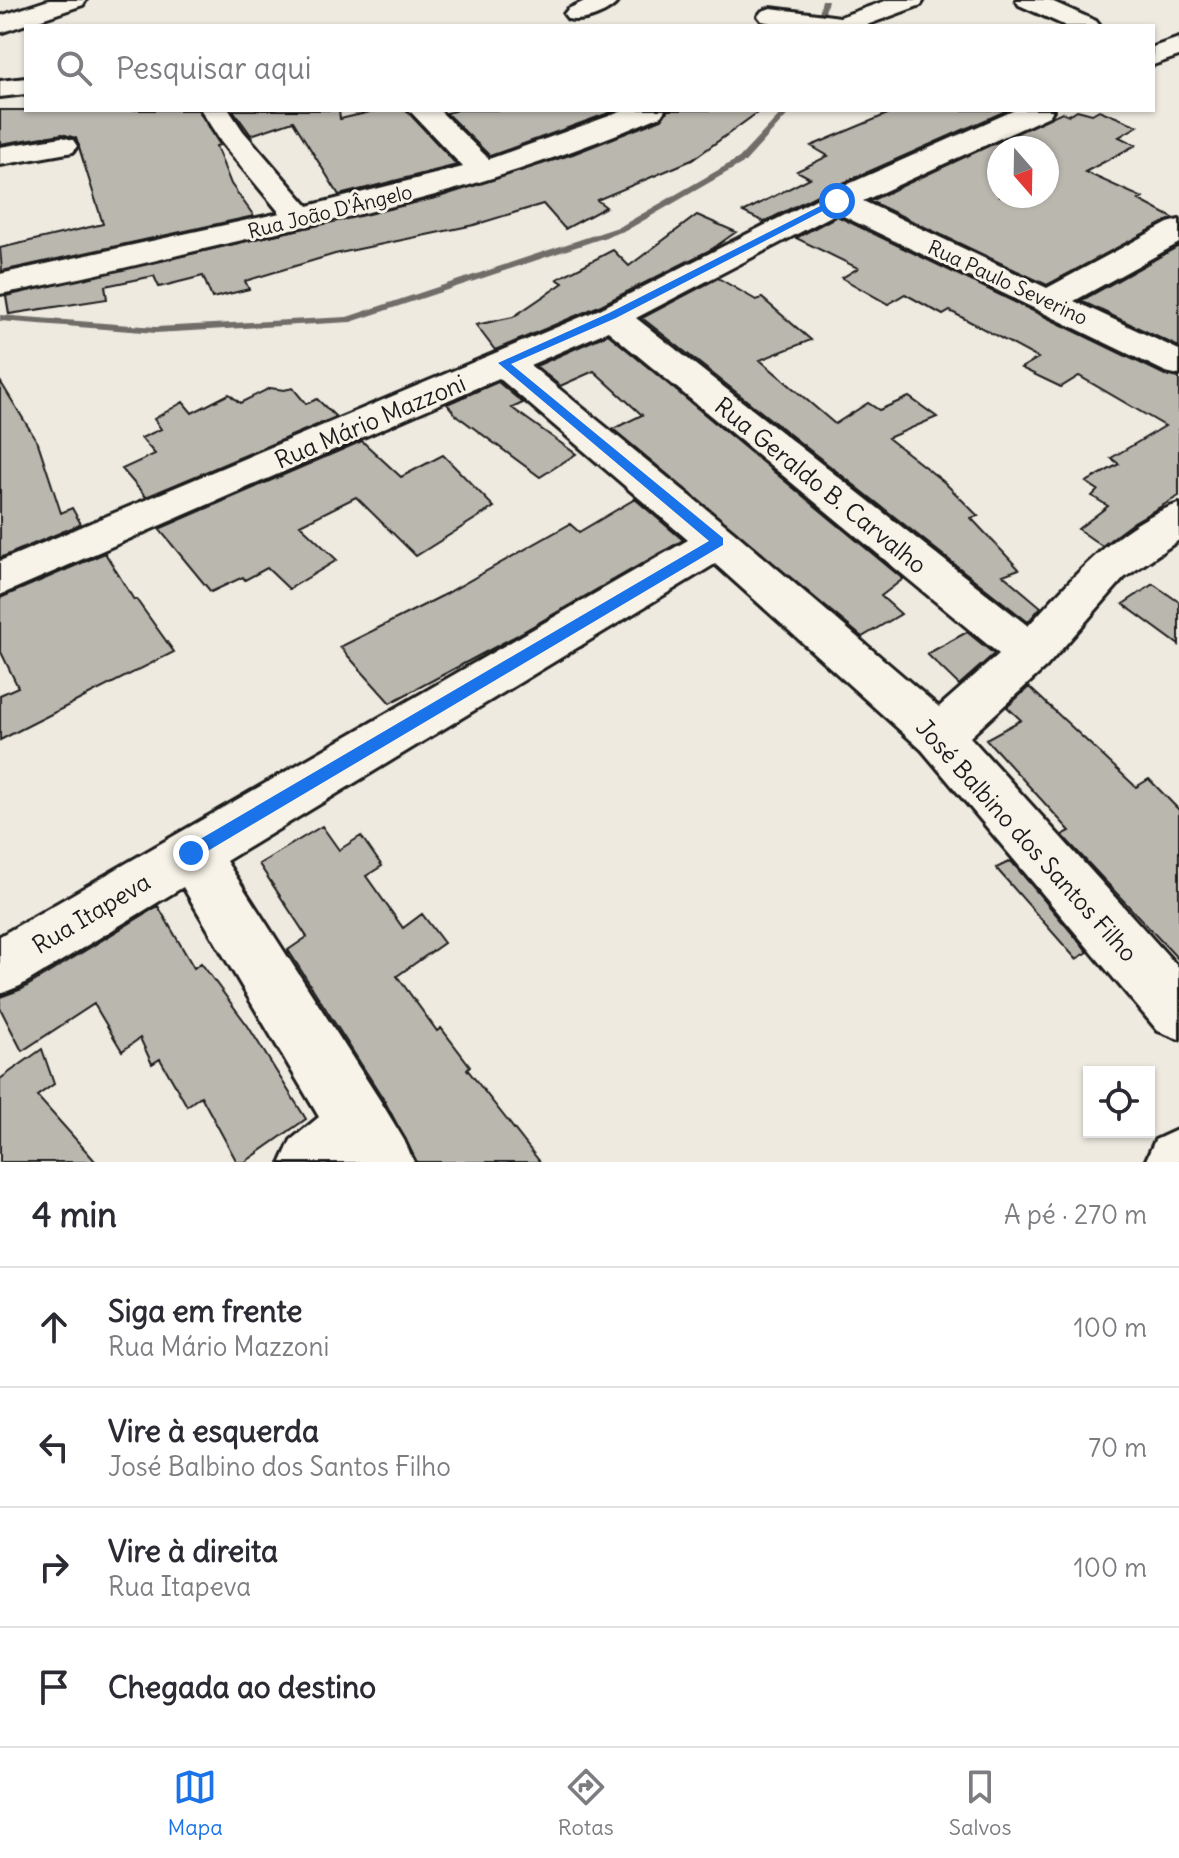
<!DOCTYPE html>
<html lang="pt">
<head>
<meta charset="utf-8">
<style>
	:root { --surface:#fff; --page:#f2f2f3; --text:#2b2b33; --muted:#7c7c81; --line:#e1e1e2; --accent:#1a73e8 }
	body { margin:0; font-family:Delius,sans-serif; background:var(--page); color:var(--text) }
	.controls { position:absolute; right:24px; bottom:24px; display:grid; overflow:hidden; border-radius:0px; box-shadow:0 2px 6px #0004 }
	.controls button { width:72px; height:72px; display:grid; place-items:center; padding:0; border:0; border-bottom:2px solid var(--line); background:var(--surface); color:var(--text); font:40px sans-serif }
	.compass { position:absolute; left:987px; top:136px; width:72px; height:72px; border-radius:50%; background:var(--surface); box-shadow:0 2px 6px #0004; rotate:160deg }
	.stop { position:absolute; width:24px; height:24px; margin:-18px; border:6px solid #1a73e8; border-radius:50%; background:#fff }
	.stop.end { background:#1a73e8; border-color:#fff; box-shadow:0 2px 8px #0008 }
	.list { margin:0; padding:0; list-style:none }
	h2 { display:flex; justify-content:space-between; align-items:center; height:104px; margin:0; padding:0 32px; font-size:34px }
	h2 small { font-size:26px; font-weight:400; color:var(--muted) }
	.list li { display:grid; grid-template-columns:52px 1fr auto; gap:24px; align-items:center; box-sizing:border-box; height:120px; padding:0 32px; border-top:2px solid var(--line) }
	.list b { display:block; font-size:30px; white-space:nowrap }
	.list p { margin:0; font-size:26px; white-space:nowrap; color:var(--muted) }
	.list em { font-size:26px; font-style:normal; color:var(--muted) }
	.icon { flex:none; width:44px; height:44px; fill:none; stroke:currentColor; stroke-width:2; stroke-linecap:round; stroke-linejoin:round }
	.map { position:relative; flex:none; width:1179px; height:1162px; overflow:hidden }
	.search { position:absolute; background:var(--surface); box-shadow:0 2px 6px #0004; left:24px; right:24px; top:24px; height:88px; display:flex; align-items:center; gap:20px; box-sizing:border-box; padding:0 28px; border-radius:0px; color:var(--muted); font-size:30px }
	.sheet { height:584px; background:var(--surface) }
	nav { display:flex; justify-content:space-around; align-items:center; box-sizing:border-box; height:112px; border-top:2px solid var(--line); background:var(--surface); font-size:22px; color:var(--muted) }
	nav a { display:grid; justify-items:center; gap:4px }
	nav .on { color:var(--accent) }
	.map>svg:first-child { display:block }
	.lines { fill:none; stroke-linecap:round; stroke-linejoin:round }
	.stream { fill:#6f6d69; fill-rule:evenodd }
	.building { fill:#bab7af; stroke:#1c1c1c; stroke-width:2; fill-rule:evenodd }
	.minor-casing { stroke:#1c1c1c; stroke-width:6 }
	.highway-casing { stroke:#1c1c1c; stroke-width:6 }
	.minor { fill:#f7f3e8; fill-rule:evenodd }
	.highway { fill:#f7f3e8; fill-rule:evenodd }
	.route { fill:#1a73e8 }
	.labels { text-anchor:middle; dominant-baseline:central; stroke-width:6; stroke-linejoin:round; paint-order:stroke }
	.far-street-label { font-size:20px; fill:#1c1c1c; stroke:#f7f3e8 }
	.street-label { font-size:24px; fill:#1c1c1c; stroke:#f7f3e8 }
</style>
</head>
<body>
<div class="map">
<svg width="1179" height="1162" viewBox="0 0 1179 1162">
	<rect width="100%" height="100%" fill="#eeeae0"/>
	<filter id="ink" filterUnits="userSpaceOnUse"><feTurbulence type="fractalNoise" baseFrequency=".0125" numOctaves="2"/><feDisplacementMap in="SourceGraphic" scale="16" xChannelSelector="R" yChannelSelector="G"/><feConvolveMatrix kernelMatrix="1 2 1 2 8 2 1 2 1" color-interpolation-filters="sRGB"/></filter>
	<g filter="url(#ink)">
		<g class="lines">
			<path class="stream" d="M822 0H828L822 26H816Z
				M784 110H792L745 162 627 230 351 322 156 333 0 321V315L156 327 347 317 621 226 739 158Z"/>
		</g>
		<path class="building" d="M0 110H198L220 145 216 146 231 184 254 216 2 271 0 248 103 224 76 138 62 134 0 144Z
			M233 110H339L340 119 379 110H406L457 165 339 195 293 121 251 135Z
			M458 110H617L490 156 446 113Z
			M668 110H761L692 160 597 200 606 207 565 229 543 204 474 225 335 254 245 281 249 289 212 298 203 276 159 287 154 276 105 286 107 299 9 314 6 296 436 198 573 154 662 119Z
			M897 110H1008L825 191 764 222 743 212 810 178 797 171 828 156 811 146Z
			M1077 110 1092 114 1099 110 1138 126 1119 137 1136 145 1085 172 1143 198 1139 200 1173 218 1047 285 870 201 1062 112 1069 115ZM999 148H1047V196H999Z
			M697 215 736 232 712 249 599 306 495 350 476 325 513 317 563 283 557 279 613 250 629 266Z
			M837 216 1165 375 1179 378V496L1134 522 1102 546 1078 529 1108 506 1092 496 1098 490 1086 482 1119 464 1111 458 1165 426 1079 376 1061 387 1021 368 1038 358 950 311 943 315 905 294 888 304 842 278 858 268 796 238Z
			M1179 246V347L1081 301Z
			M718 278 756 300 762 298 811 340 760 360 835 424 868 403 879 410 909 397 937 417 888 438 944 482 978 516 971 518 1019 569 1003 575 1041 607 1028 622 642 318Z
			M608 334 903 579 881 596 901 614 862 637 613 429 642 415 594 371 560 386 536 366Z
			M0 381 38 443 61 513 72 508 81 524 0 558Z
			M498 382 523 403 512 408 576 454 540 477 456 415 447 404Z
			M270 388 284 390 293 388 306 404 317 399 336 417 146 497 122 469 155 454 141 438 161 429 154 419 183 402 192 413 229 394 240 403Z
			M362 441 401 477 443 455 494 507 416 556 356 497 300 525 337 560 289 589 267 568 245 580 243 577 211 592 159 529Z
			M635 499 683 540 512 638 390 703 340 647 442 596 570 524 579 532Z
			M105 553 134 600 136 599 174 652 0 740V695L18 687 0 650V598Z
			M1153 584 1179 602V645L1123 604Z
			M967 632 994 654 959 685 927 654Z
			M1029 687 1136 787 1149 779 1179 810V960L1062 835 1070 831 986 739 1021 720 1007 707Z
			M322 826 339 850 361 836 382 866 366 876 403 928 422 914 444 943 397 976 437 1031 441 1028 470 1066 467 1069 540 1162H417L384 1100 288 950 307 937 259 864Z
			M1011 861 1088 952 1076 959 996 868Z
			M158 906 194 968 201 963 248 1026 306 1119 245 1162H237L201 1096 187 1106 160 1059 152 1064 140 1038 122 1051 94 1004 22 1051 0 1008V997L22 989Z
			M42 1049 54 1084 37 1096 96 1162H0V1079Z"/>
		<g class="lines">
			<defs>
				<path id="minor" d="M587 0H619C610 13 584 23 568 19L564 14 568 9Z
					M888 0H924L921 5 864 26H788L762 21 758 16 762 11 771 8 840 17Z
					M1016 0H1049L1096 21 1100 26H1066L1019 5Z
					M1179 38V56L1153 65V47Z
					M26 78V94L0 97V81Z
					M201 110H229L243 131 308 206 463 167 409 110H439L489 159 626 110H665L661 116C544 166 420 203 296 228 197 249 100 276 0 294V274L280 213 221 142Z
					M1015 110H1053L1049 116 863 201 1047 288 1168 223 1179 220V243L1074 301 1179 350V375L1166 372 837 213 636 318 1028 626C1068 583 1120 521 1179 504V540L1124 578 1046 667 970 737 1179 968V1039L1158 1031 922 750 715 564 226 861 381 1102 404 1140 414 1162H281L291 1140 319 1117 183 887 20 986 0 994V936L688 540 499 378 0 595V561L600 309 826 194ZM608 331 999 654 939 707 733 531 530 365Z
					M62 137 73 140 77 146 73 152 0 165V147Z
					M1179 1129V1162H1145L1155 1140Z"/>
				<path id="highway" d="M49 0H86L83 5 0 33V16Z"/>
			</defs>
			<use href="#minor" class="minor-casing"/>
			<use href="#highway" class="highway-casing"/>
			<use href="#minor" class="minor"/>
			<use href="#highway" class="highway"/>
		</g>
	</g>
	<path class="route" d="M834 199 842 201 616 318 511 364 723 538V545L196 858H185V848L709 541 498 363 609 313Z"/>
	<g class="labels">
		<g class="far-street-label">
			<text transform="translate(330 211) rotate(-14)">Rua João D'Ângelo</text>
			<text transform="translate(1008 282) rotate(25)">Rua Paulo Severino</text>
		</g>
		<g class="street-label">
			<text transform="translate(370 421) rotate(-23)">Rua Mário Mazzoni</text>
			<text transform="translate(821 485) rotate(39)">Rua Geraldo B. Carvalho</text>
			<text transform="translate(1027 840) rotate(48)">José Balbino dos Santos Filho</text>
			<text transform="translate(91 913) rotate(-31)">Rua Itapeva</text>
		</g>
	</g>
</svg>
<div class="controls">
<button><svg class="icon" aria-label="locate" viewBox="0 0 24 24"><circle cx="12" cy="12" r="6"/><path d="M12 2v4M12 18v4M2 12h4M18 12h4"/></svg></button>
</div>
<svg class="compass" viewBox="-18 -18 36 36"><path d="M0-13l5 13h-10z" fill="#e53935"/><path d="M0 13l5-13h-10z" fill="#7c7c81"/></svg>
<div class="stop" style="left:837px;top:201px"></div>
<div class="stop end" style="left:191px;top:853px"></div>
<div class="search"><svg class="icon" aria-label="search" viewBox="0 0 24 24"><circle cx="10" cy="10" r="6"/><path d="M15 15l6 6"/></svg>Pesquisar aqui</div>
</div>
<section class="sheet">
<h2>4 min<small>A pé · 270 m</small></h2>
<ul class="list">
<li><svg class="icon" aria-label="ahead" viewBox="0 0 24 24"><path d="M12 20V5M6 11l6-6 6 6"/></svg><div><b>Siga em frente</b><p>Rua Mário Mazzoni</p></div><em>100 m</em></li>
<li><svg class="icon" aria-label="left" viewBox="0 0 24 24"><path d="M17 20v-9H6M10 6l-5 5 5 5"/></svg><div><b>Vire à esquerda</b><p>José Balbino dos Santos Filho</p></div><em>70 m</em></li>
<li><svg class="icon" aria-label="right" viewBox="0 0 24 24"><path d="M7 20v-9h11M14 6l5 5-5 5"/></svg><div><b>Vire à direita</b><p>Rua Itapeva</p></div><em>100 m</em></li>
<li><svg class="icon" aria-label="arrive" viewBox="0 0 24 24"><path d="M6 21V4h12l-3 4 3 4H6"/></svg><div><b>Chegada ao destino</b></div></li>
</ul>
</section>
<nav>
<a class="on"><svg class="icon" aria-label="map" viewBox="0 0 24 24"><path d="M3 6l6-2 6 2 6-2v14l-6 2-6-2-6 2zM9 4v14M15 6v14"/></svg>Mapa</a>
<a><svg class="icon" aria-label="directions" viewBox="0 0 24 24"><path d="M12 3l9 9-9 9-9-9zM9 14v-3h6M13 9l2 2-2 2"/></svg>Rotas</a>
<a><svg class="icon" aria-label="saved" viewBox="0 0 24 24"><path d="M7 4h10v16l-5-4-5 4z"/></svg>Salvos</a>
</nav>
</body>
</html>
